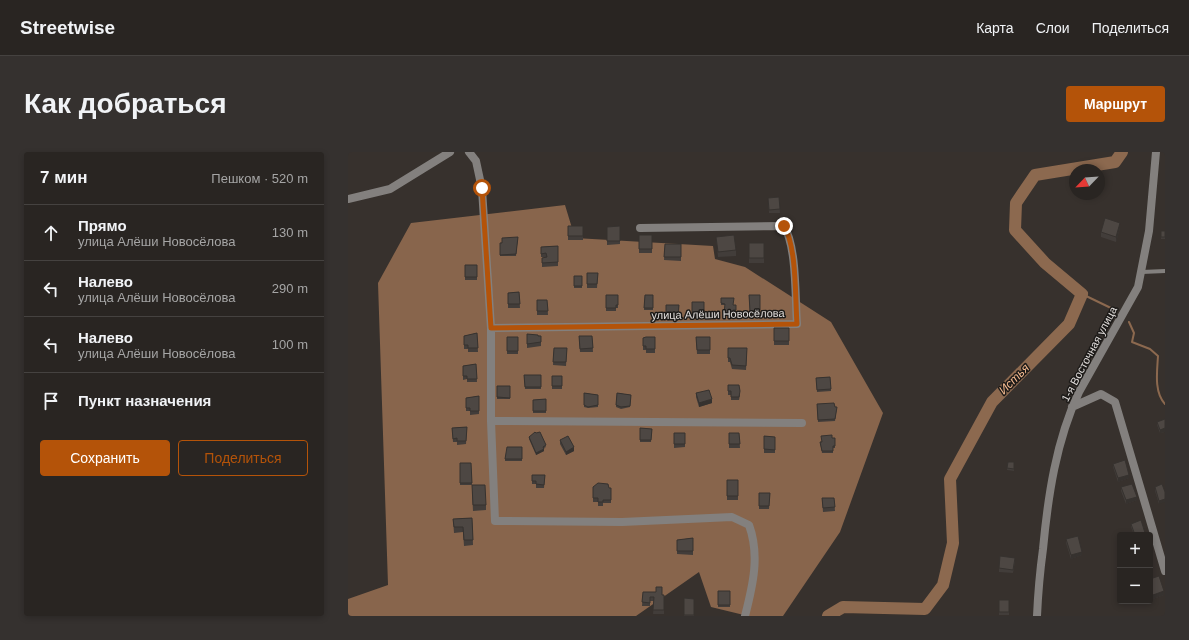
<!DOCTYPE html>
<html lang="ru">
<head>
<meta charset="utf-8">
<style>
	:root { --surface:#292522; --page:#35312f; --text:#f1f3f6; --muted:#a5a5a5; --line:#454240; --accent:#b45309 }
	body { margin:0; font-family:Arial,sans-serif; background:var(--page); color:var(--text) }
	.controls { position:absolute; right:12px; bottom:12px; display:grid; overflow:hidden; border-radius:4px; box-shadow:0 2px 6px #0003 }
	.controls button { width:36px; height:36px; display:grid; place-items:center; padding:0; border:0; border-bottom:1px solid var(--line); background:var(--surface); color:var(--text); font:20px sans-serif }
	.compass { position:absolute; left:721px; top:12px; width:36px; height:36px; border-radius:50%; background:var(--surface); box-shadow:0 2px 6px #0003; rotate:245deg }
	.stop { position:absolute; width:12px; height:12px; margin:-9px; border:3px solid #b45309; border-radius:50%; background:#fff }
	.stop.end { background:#b45309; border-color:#fff; box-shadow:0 1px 4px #0008 }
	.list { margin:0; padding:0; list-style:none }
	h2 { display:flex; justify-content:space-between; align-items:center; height:52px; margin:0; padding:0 16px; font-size:17px }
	h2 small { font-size:13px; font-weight:400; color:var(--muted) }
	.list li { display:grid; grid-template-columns:26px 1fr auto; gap:12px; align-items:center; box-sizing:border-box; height:56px; padding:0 16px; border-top:1px solid var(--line) }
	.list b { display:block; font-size:15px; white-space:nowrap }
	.list p { margin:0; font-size:13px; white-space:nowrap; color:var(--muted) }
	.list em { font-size:13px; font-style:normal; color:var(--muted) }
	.actions { display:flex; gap:8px; padding:12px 16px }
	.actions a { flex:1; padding:9px 0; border:1px solid var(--accent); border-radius:4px; text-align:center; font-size:14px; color:var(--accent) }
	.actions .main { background:var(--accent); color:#fff }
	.icon { flex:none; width:22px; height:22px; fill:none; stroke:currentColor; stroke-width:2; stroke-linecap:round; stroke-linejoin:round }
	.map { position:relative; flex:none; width:817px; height:464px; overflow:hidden; border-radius:4px }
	header { display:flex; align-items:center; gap:24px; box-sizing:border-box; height:56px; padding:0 20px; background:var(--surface); border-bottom:1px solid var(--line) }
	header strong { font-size:19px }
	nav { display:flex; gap:22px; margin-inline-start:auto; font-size:14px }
	.intro { display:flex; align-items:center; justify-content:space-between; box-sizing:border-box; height:96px; padding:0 24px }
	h1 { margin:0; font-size:28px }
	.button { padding:10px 18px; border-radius:4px; background:var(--accent); color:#fff; font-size:14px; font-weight:700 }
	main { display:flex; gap:24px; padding:0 24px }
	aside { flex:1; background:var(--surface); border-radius:4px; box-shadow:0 2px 6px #0003 }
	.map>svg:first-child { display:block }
	.forest { fill:#88654c }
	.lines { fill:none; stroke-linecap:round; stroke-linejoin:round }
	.stream { stroke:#8c694f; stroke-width:2 }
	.river { stroke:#8c694f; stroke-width:12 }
	.lane { stroke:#83807e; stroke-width:4 }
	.street { stroke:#83807e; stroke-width:8 }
	.wall { fill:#423d3a }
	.shaded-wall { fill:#36322f }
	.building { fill:#4d4743; stroke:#36322f }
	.route { stroke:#b45309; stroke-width:5 }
	.labels { text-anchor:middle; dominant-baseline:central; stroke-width:3; stroke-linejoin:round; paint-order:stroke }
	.street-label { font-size:11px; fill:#e1dddb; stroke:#1c1a18 }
	.water-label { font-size:12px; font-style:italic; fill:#f8bd92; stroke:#1c1a18 }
</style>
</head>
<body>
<header>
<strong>Streetwise</strong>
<nav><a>Карта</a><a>Слои</a><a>Поделиться</a></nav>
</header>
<div class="intro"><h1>Как добраться</h1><a class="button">Маршрут</a></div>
<main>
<aside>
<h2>7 мин<small>Пешком · 520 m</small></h2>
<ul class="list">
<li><svg class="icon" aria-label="ahead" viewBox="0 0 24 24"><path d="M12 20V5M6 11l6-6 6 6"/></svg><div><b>Прямо</b><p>улица Алёши Новосёлова</p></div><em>130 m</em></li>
<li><svg class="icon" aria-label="left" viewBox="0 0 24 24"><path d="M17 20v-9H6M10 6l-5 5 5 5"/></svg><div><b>Налево</b><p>улица Алёши Новосёлова</p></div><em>290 m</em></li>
<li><svg class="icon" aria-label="left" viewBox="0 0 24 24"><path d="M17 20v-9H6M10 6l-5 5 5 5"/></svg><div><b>Налево</b><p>улица Алёши Новосёлова</p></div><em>100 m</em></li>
<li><svg class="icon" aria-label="arrive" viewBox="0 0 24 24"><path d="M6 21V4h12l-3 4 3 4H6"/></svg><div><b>Пункт назначения</b></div></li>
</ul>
<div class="actions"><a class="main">Сохранить</a><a>Поделиться</a></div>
</aside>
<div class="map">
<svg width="817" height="464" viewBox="0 0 817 464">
	<rect width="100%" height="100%" fill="#37312d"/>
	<path class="forest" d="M217 53 227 86 365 94 367 107 397 115 483 170 535 261 492 380 435 464H400L363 455 351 420 288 464H0V447L40 433 30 131 63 71Z"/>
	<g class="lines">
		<path class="stream" d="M734 142 767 158
			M781 170 786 181 784 190 802 197 810 204C809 220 806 240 817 252"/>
		<path class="river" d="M480 464 495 455 577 457 595 433 605 391 602 327 644 250 721 172 734 142 697 111 667 78 668 51 687 23 767 10 774 0"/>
		<path class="lane" d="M794 120 817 119"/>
		<path class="street" d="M121 0 128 9 134 37 143 176V269L147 369 274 370 384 365 401 373C412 403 405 433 397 464
			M0 47 42 37 102 0
			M143 176 449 172C447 146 449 95 436 74L292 76
			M724 255 753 242 767 250 817 419
			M143 269 454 271
			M689 464C690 442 692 419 695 397 700 344 708 289 731 240L790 135 801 79 808 0"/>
	</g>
	<path class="wall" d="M431 45 432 61H421L420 46Z
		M220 74H235V88H220Z
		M272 74V92L259 93V75Z
		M772 76 768 90 753 85V80Z
		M813 79H817V87H813Z
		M291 83H304V101H291Z
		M170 85 168 104H152V91Z
		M368 85 388 98V104L370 105Z
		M401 91H416V111H401Z
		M317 92H333V109L316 108Z
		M210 94V114L194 115V106L198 105H193V95Z
		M117 113H129V128H117Z
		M239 121H250L249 136H239Z
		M226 124H234V136H226Z
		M171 140 172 156H160V141Z
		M258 143H270V156H268V159H258Z
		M297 143H305V158H296Z
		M401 143H412V162H402Z
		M373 146 385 153H388V160H385V163H376L377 153H373Z
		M189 148H199L200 163H189Z
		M344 150H356V166H344Z
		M318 153H331L330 169 318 168Z
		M426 176H441V193H426Z
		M129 181 130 200H120V197H116V184Z
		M179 182 193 184V194L179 196Z
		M231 184H244L245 200H232Z
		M159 185H170V202H159Z
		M307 185V201H298V198H295V186Z
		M348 185H362V202H349Z
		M206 196H219L218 214 205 213Z
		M380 196 399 199 398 218 384 217 382 210H380Z
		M128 212 129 230H119V227L115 228V214Z
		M176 223H193V237H177Z
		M204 224H214V237H204Z
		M482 225 483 239 469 240 468 226Z
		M380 233 392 243 391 248H383V243H380Z
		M149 234H162V247H149Z
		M236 241 250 243V255L240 256 236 255Z
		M269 241 283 243 282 255 273 257 268 255Z
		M348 241 364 251 351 255 348 245Z
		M131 244V262L122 263V259H118V246Z
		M198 247V261H185V248Z
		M469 252 489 255 487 269 470 270Z
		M817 267V280L812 281 809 273V270Z
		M119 275 118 292 109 293V290H105L104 276Z
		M292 276 304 277 303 290H292Z
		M188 281 198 295 196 296V299L188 303 181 287V285Z
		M326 281H337V295L326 296Z
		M381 281H391L392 296H381Z
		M416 284 427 285V301H416Z
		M484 286 487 294V296H485V301H474L472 290Z
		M212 288 226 299 218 303 212 292Z
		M174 295V309H157V307Z
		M660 310H666V319L659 318Z
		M112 311H123L124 333H112Z
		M765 312 781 326 770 330 765 315Z
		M184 323H197L196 336H188V332H184Z
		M379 328H390V348H379Z
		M814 332 811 352 807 339V335Z
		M245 335 263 336V351H255V354H250V350H245Z
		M773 335 789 348 778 352 773 339Z
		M124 339 138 353V358L125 359Z
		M411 341H422L421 357H411Z
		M474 346H486L487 359 475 360Z
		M124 366 125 393 116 394 115 380 106 381 105 367Z
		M783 372 797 383H786L783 375Z
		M345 386V403L329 402V388Z
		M718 387 734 403 723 407 718 391Z
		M667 409 665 421 651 420V416Z
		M802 427 816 443 805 447 802 437Z
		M370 439H382V455H370Z
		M295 440 316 443V462H305L306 449H302V454H294Z
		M336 446 346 447V464H336Z
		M651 448H661V463H651Z"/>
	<path class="shaded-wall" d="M772 71V76L768 90V85Z
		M364 247V251L351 255V251Z
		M817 276V280L812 281V278Z
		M226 295V299L218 303V300Z
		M196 297V299L188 303V301Z
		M781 323V326L770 330V326Z
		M789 345V348L778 352V348Z
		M817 347V350L811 352V349Z
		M797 381V383H790Z
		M734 400V403L723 407V403Z
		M816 439V443L805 447V443Z"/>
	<path class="building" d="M431 45 432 57 421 58 420 46Z
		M757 66 772 71 768 85 753 80Z
		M220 74H235V84H220Z
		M272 74V89H259V75Z
		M813 79H817V85H813Z
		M291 83H304V97H291Z
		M386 83 388 98 370 100 368 85Z
		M170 85 168 102 152 103V91H154V86Z
		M401 91H416V106H401Z
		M317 92H333V105H316Z
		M210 94V110L194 111V106L199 105 198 101 193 102V95Z
		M117 113H129V125H117Z
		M239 121H250L249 132H239Z
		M226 124H234V134H226Z
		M171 140 172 152H160V141Z
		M258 143H270V153H268V156H258Z
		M297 143H305V156H296Z
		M401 143H412V158L402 159Z
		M373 146H386L385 153H388V158H385V161H376L377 152 373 151Z
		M189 148H199L200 159H189Z
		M344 150H356V163H344Z
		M318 153H331L330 165H318Z
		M426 176H441V189H426Z
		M129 181 130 196H120V193H116V184Z
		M179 182 190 183V184H193V190L179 192Z
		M231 184H244L245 196 232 197Z
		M159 185H170V199H159Z
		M298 185H307V197H298V194H295V186Z
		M348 185H362V198H349Z
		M206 196H219L218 210H205Z
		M380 196H399L398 214 384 213 382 206H380Z
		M128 212 129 227H119V224H115V214Z
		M176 223H193V235H177Z
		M204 224H214V234H204Z
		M482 225 483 237 469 238 468 226Z
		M380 233H391L392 239 391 245H383V239H380Z
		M149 234H162V246L149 245Z
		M361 238 364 247 351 251 348 241Z
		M236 241 250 243V253L240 255 236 253Z
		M269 241 283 243 282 254 273 255 268 253Z
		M131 244V259H122V256H118V246Z
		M198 247V259H185V248Z
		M486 251 487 255H489L487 267 470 268 469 252Z
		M817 267V276L812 278 809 270Z
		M119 275 118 289H109V286L105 287 104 276Z
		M292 276 304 277 303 288H292Z
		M187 280 188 281 192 280 198 293 195 295 196 297 188 301 181 285Z
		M326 281H337V292H326Z
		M381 281H391L392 292H381Z
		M484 283V286H487V294H485V299H474L472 290H474L473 284Z
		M220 284 226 295 218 300 212 288Z
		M416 284 427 285V298L416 297Z
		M159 295H174V307H157Z
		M777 308 781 323 770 326 765 312Z
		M660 310H666V317L659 316Z
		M112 311H123L124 331H112Z
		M184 323H197L196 333 188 332V329H184Z
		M379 328H390V344H379Z
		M250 331 260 332 261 336H263V348H255V350H250V346H245V335Z
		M784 332 789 345 778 348 773 335Z
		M814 332 817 340V347L811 349 807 335Z
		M124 333H137L138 353H125Z
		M411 341H422L421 354H411Z
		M474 346H486L487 355 475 356Z
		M124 366 125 388H116L115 375H106L105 367Z
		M793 368 797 381 790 383H787L783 372Z
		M730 384 734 400 723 403 718 387Z
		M345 386V399H329V388Z
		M652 404 667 406 665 418 651 416Z
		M811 424 816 439 805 443 802 434V427Z
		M308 435H314V443H316V458H305L306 445H302V451L294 450 295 440H308Z
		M370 439H382V453H370Z
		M336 446 346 447V463H336Z
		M651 448H661V460H651Z"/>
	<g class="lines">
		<path class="route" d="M134 36 143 176 449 172C447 146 449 95 436 74"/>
	</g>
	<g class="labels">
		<g class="street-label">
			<text transform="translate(370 162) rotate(-1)">улица Алёши Новосёлова</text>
			<text transform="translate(741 202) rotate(-62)">1-я Восточная улица</text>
		</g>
		<g class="water-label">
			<text transform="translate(666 227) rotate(-45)">Истья</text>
		</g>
	</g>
</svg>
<div class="controls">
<button>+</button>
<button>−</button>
</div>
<svg class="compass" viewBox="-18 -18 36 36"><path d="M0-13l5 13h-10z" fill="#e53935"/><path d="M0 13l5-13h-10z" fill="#a5a5a5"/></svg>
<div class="stop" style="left:134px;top:36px"></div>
<div class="stop end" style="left:436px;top:74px"></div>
</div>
</main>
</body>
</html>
